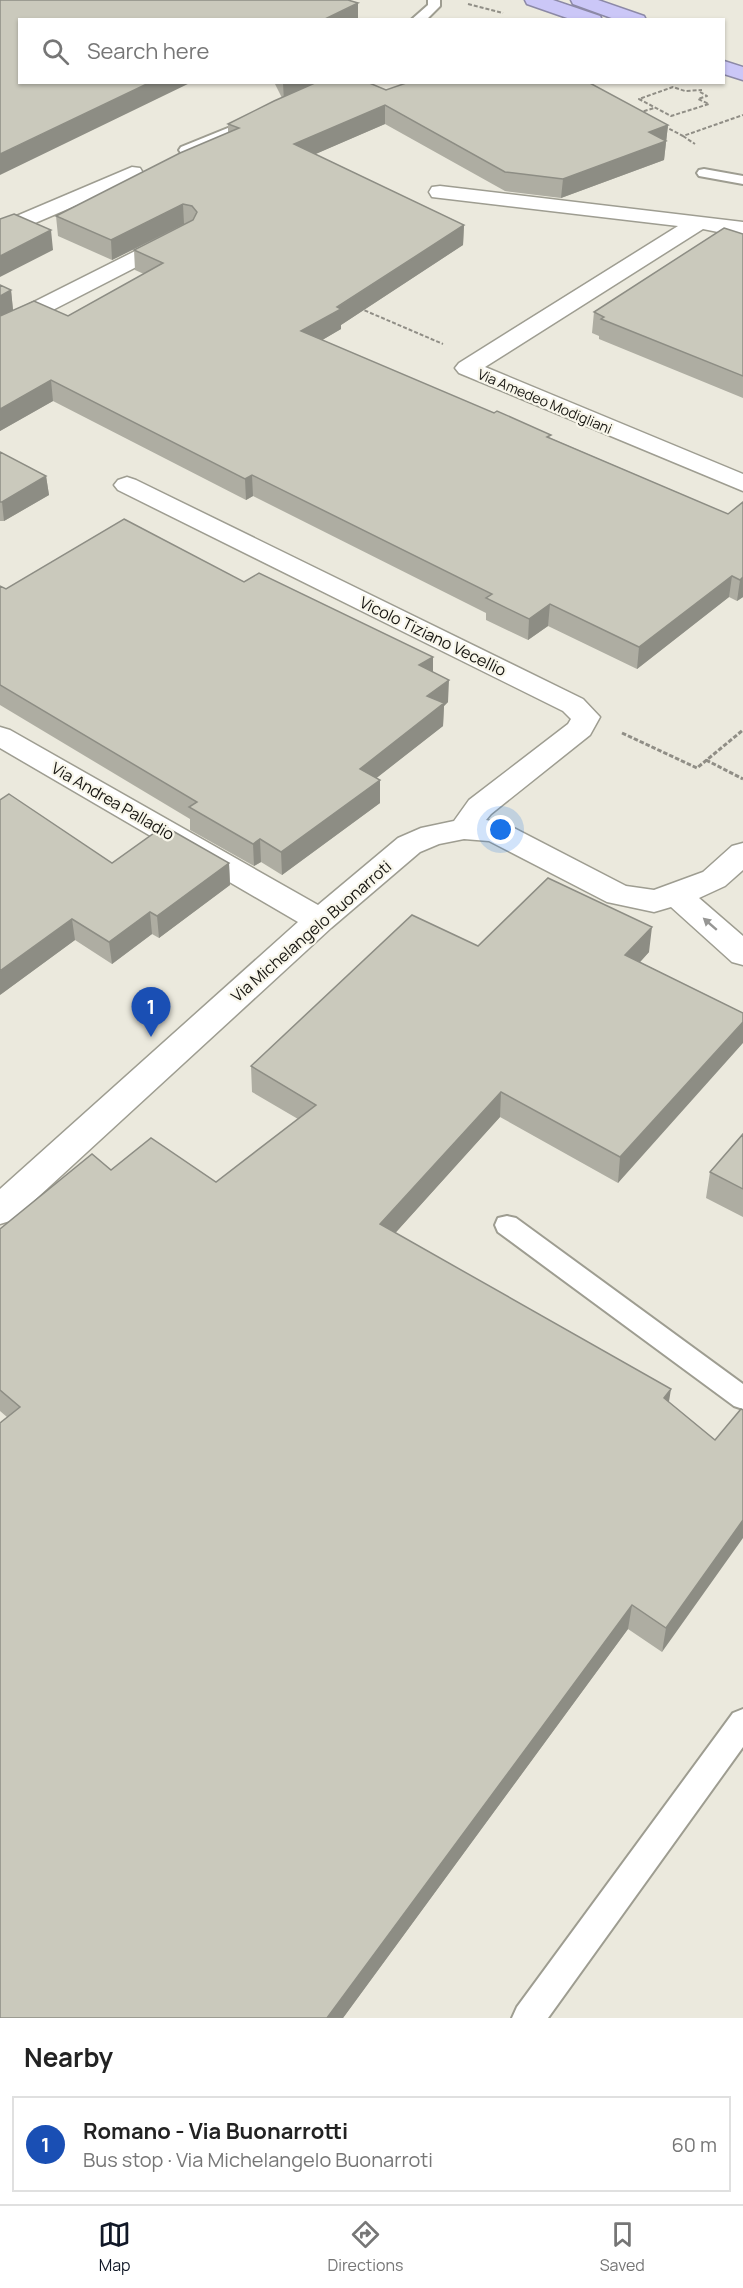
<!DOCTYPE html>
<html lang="en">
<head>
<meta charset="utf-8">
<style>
	:root { --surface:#fff; --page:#f6f6f6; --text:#222; --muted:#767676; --line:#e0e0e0; --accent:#111827 }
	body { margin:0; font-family:Manrope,sans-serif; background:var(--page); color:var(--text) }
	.you { position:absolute; left:501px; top:830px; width:21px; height:21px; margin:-15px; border:4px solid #fff; border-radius:50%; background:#1a73e8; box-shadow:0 0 0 9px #1a73e833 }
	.badge { display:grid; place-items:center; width:39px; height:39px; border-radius:50%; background:var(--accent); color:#fff; font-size:20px; font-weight:700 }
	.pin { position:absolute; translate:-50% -50px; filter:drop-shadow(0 2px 3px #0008) }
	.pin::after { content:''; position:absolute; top:32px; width:21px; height:18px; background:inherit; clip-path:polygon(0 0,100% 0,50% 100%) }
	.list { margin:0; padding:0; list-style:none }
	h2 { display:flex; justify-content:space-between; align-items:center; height:78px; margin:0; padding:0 24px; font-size:26px }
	h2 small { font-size:20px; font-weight:400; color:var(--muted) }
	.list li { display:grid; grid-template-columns:39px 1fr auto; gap:18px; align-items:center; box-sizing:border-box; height:96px; margin:0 12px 12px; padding:0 12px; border:2px solid var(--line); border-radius:0px }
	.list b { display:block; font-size:22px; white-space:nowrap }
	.list p { margin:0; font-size:20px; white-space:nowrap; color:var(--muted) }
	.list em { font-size:20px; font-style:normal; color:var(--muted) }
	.icon { flex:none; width:33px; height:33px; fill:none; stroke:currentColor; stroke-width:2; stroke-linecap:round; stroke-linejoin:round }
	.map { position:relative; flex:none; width:743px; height:2018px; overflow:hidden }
	.search { position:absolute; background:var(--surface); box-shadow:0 2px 4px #0004; left:18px; right:18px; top:18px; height:66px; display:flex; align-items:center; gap:15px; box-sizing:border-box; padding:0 21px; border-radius:0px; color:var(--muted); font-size:22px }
	.sheet { height:186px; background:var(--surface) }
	nav { display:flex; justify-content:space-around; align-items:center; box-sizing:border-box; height:84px; border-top:2px solid var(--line); background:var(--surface); font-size:16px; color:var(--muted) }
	nav a { display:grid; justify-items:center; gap:3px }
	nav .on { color:var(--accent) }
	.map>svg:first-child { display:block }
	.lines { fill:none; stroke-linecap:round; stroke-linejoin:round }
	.lane-casing { stroke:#9e9d91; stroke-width:4 }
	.street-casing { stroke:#9e9d91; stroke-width:3 }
	.highway-casing { stroke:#8c89a6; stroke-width:3 }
	.path-far1 { stroke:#908e86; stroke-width:2; stroke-dasharray:4 2; stroke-linecap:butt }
	.path { stroke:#908e86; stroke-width:3; stroke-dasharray:4.5 2; stroke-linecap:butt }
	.lane { fill:#fff; fill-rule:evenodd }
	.street { fill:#fff; fill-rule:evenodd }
	.highway { fill:#cbc7f7; fill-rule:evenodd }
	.wall { fill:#aeada2 }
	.shaded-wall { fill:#8d8d84 }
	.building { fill:#cac9bc; stroke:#8d8d84; stroke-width:1.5 }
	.oneway { fill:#969694 }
	.labels { text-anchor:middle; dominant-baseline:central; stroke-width:4.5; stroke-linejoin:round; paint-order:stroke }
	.far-street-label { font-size:14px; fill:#161511; stroke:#f8f6ea }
	.street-label { font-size:16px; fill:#161511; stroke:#f8f6ea }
</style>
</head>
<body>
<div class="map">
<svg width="743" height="2018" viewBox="0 0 743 2018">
	<rect width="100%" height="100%" fill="#ebe9dd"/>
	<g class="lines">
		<defs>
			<path id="lane" d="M428 0H440V6L426 20H411L428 5Z
				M255 117 262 121 260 124 191 153H181L179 150 181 147Z
				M704 169 743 176V184L699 176 697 173 699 170Z
				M507 1216 516 1218 743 1384V1409L734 1406 498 1232 495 1225 498 1218Z
				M743 1709V1747L548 2018H512L517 2007 733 1713Z"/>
			<path id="street" d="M132 167 140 168 143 173 140 178 0 238V223Z
				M440 186 743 222V237L703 229 485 367 743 474V491L459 373 455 368 459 363 678 226 432 197 429 192 432 187Z
				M175 231 183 233 186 238 183 243 8 333 0 335V319Z
				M127 477 136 480 583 699 600 717 590 735 491 814 486 820 506 824 626 886 654 890 703 872 732 846 743 843V870L725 886 699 898 743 936V965L732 962 671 907 654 912 607 902 489 841 464 839 439 844 420 852 331 928 13 1220 0 1224V1189L298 922 0 748V727L10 730 318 905 398 838 421 828 454 821 469 800 568 724 571 719 563 711 118 490 114 485 118 480Z"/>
			<path id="highway" d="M525 0H553L600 16 602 20H573L527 4Z
				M571 0H598L644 16 646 20H617L573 4Z
				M724 61 743 67V80L724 74Z"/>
		</defs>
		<use href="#lane" class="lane-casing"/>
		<use href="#street" class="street-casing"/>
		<use href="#highway" class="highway-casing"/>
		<path class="path-far1" d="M468 4 503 13
			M700 92 707 96 698 99 709 104 671 116 639 99 673 87 685 91 702 90
			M638 113 654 108
			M664 126 683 136 743 115
			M683 136 695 144
			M359 308 443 344"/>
		<path class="path" d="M622 733 697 768 743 730
			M706 760 743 779"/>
		<use href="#lane" class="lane"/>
		<use href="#street" class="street"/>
		<use href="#highway" class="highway"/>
	</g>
	<path class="wall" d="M274 82H367L386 90 668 125 664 160 561 198 505 191 385 124 315 154 464 225 463 245 341 325V329L322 340 728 514 743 597 737 601 729 597 637 669 548 626 528 640 486 620V613L253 496 246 500 53 401 0 431V285L11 290 13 310 68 316 144 274 135 270 134 250 185 224 112 260 58 236 56 216 228 133V124L282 98Z
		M743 234V398L599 339V336L592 333 594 312Z
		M0 452 46 476 49 495 4 521H0Z
		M244 582 433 657V672L448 702 444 706 443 726 376 778 380 803 282 875 261 862 254 866 190 830V819L0 705V586L6 589Z
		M112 863H229L230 885 159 938 152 934 112 964 75 940 0 995Z
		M478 946 649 952 640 962 743 1013 618 1183 500 1117 395 1233 669 1402 715 1440 662 1652 628 1629 343 2018H0L7 1417 0 1411V1229L111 1170 216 1182 298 1119 252 1092 251 1066Z
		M743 1134V1217L706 1198 710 1172Z"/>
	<path class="shaded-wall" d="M358 3V20H323Z
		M151 82H192L0 175V154Z
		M326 82 284 101 283 83Z
		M385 105V124L295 163 294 144Z
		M668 125 664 160 561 198 563 179 649 132Z
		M183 204 184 224 112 260 111 240Z
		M464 225 463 245 341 325V329L302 352 301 331Z
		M51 230 53 250 0 277V256Z
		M11 290 13 310 0 318V296Z
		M51 380 53 401 0 431V409Z
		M252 475 253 496 246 500 245 479Z
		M46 476 49 495 4 521 2 502Z
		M732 576 729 597 637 669 639 647Z
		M743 577V597L737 601 740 580Z
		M550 604 548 626 528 640 529 619Z
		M433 657V679L419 665Z
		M449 680 448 702 444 706 443 726 360 791V769L427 696Z
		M380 780V803L282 875 281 852Z
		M260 839 261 862 254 866 253 844Z
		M229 863 230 885 159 938 157 916Z
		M150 912 152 934 112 964 109 942Z
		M72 919 75 940 0 995V971Z
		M652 927 649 952 623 981 625 955Z
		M743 1022V1043L618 1183 620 1157Z
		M501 1092 500 1117 380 1250V1224Z
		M671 1389 667 1414 664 1398Z
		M743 1520V1538L662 1652 666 1628Z
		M632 1605 628 1629 343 2018H327Z"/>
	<path class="building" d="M0 0H348L358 3 323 20H20V82H151L0 154Z
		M317 82H367L386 90 409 82H588L668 125 649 132 666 141 563 179 505 172 385 105 294 144 464 225 337 307 341 309 301 331 494 413 497 411 551 435 547 437 728 514 743 502V577L740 580 732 576 639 647 550 604 529 619 486 598 492 594 252 475 245 479 51 380 0 409V316L34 301 68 316 163 263 134 250 193 220 197 212 192 206 183 204 111 240 56 216 180 153 239 128 228 124 274 101Z
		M14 214 51 230 0 256V219Z
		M724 228 743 234V376L601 319 604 317 594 312Z
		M0 285 11 290 0 296Z
		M0 452 46 476 2 502H0Z
		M124 519 244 582 259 573 433 657 419 665 449 680 427 696 444 703 360 769 380 780 281 852 260 839 253 844 189 807 197 802 0 685V586L6 589Z
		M9 794 112 863 164 826 229 863 157 916 150 912 109 942 72 919 0 971V800Z
		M548 878 652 927 625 955 743 1013V1022L620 1157 501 1092 380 1224 671 1389 664 1398 715 1440 741 1409 743 1410V1520L666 1628 632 1605 327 2018H0V1423L20 1407 0 1390V1229L92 1154 111 1170 151 1138 216 1182 316 1105 251 1066 412 915 478 946Z
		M743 1134V1189L710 1172Z"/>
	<defs><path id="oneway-solid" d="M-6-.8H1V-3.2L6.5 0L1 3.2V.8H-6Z" transform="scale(1.5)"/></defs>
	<use class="oneway" href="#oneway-solid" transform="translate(710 924) rotate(-139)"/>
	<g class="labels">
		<g class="far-street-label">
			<text transform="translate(545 401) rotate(23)">Via Amedeo Modigliani</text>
		</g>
		<g class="street-label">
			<text transform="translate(433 636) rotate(26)">Vicolo Tiziano Vecellio</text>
			<text transform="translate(113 801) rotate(30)">Via Andrea Palladio</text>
			<text transform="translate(311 931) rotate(-41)">Via Michelangelo Buonarroti</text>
		</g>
	</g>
</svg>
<div class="you"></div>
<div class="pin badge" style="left:151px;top:1037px;background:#1a4fb4">1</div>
<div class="search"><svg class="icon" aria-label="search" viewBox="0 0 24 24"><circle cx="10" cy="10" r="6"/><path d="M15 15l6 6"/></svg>Search here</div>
</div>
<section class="sheet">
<h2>Nearby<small></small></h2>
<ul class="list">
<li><span class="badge" style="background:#1a4fb4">1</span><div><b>Romano - Via Buonarrotti</b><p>Bus stop · Via Michelangelo Buonarroti</p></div><em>60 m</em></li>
</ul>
</section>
<nav>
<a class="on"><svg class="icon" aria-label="map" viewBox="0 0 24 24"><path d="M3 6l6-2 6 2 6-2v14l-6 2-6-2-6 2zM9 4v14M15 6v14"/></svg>Map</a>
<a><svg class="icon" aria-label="directions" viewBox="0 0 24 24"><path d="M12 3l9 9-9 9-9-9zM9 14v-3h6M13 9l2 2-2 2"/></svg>Directions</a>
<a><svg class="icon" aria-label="saved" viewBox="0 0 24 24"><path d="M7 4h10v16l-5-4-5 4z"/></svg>Saved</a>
</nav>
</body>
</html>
